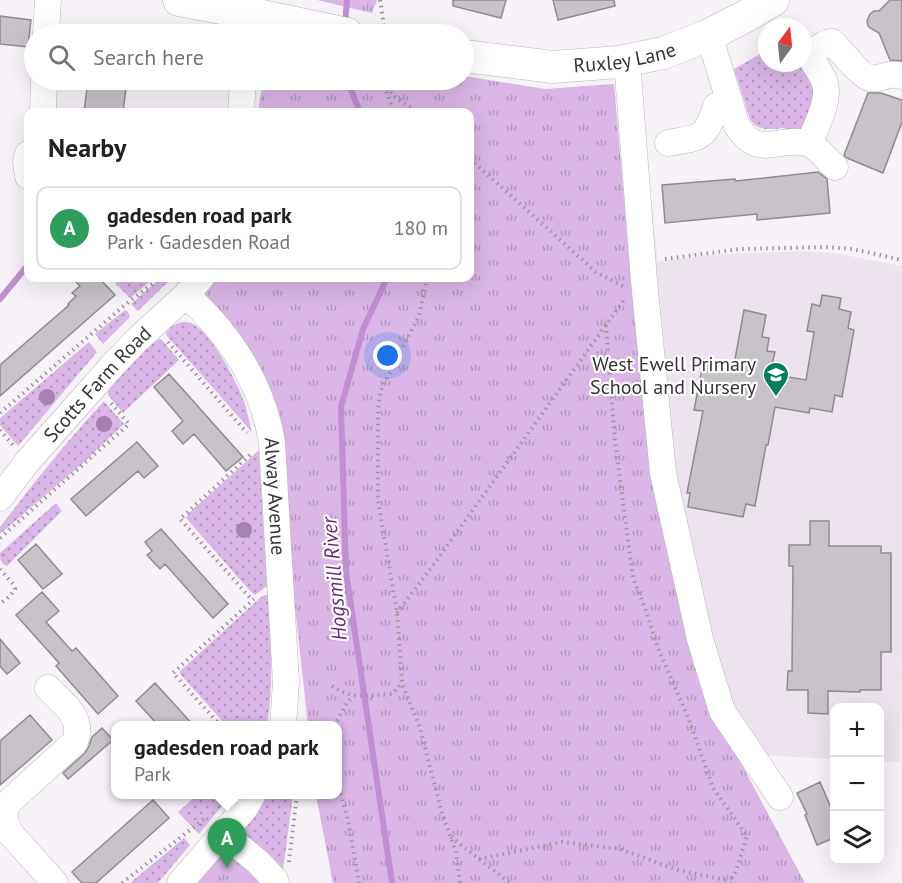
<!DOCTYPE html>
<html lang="en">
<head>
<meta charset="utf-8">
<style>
	:root { --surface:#fff; --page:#f6f6f6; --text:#202124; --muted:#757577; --line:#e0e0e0; --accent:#007e5e }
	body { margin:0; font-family:"PT Sans",sans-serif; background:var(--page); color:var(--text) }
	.controls { position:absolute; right:18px; bottom:18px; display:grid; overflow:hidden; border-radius:12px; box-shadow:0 6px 24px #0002 }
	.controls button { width:54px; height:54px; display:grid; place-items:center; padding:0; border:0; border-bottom:2px solid var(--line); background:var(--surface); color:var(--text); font:30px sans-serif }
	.compass { position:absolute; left:758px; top:18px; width:54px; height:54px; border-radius:50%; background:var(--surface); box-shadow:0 6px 24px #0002; rotate:15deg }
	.you { position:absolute; left:388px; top:356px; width:21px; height:21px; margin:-15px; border:4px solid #fff; border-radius:50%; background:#1a73e8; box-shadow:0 0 0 9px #1a73e833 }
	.badge { display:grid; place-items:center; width:39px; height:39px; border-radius:50%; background:var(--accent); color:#fff; font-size:20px; font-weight:700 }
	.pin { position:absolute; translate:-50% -50px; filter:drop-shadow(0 2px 3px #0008) }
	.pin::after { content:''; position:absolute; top:32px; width:21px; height:18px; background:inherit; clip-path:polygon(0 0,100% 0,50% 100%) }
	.popup { position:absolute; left:111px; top:721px; width:231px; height:78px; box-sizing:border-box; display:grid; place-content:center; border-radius:12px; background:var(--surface); filter:drop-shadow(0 2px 4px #0005); font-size:20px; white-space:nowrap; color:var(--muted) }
	.popup b { font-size:22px; color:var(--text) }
	.popup::after { content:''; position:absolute; left:50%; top:100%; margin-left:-12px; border:12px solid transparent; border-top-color:var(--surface) }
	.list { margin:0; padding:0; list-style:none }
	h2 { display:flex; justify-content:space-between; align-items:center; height:78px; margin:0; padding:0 24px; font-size:26px }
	h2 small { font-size:20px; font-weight:400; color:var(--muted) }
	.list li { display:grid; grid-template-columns:39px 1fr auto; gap:18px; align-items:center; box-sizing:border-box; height:84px; margin:0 12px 12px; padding:0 12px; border:2px solid var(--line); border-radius:12px }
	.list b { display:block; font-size:22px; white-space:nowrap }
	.list p { margin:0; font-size:20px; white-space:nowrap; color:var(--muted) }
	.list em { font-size:20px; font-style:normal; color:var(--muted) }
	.icon { flex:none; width:33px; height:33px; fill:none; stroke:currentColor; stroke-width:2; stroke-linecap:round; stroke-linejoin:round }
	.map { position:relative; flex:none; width:902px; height:883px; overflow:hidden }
	.search { position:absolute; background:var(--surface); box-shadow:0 6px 24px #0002; left:24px; top:24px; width:450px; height:66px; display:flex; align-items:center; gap:15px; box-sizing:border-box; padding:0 21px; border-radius:33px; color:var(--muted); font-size:22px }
	.panel { position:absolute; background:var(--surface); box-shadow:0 6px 24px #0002; left:24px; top:108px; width:450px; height:174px; border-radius:12px }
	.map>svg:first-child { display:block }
	.built { fill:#ece3ef }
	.grass { fill:url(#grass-dots) }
	.park { fill:url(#park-tufts) }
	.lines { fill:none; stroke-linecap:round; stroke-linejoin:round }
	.stream { stroke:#c18ed3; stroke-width:6 }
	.building { fill:#c6c2c7; stroke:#8f8b90; stroke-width:1.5 }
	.minor-casing { stroke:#bab6bc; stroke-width:27 }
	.major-casing { stroke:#bab6bc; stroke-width:33 }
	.path { stroke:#99969a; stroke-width:4; stroke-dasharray:1.5 4.5; stroke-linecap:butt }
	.minor { stroke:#fff; stroke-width:26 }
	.major { stroke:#fff; stroke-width:32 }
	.tree { fill:#a682b1 }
	.labels { text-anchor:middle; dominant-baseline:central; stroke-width:4.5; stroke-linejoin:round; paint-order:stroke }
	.street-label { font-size:20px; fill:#363537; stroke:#fff }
	.poi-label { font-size:20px; fill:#363537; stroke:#fff; text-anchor:end }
	.water-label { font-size:21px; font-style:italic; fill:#68297b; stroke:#fff }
</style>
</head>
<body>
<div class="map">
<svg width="902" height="883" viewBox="0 0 902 883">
	<defs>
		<pattern id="grass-dots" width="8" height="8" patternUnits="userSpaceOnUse" patternTransform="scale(1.5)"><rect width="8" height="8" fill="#d9b6e5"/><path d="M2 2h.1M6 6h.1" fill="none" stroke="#b195ba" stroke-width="1.8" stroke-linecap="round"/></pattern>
		<pattern id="park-tufts" width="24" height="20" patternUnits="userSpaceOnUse" patternTransform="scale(1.5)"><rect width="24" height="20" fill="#d9b6e5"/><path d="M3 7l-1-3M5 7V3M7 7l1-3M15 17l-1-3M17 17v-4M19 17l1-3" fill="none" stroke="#b195ba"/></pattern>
	</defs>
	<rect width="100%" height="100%" fill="#f7f2f8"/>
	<path class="built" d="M641 106 658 261 721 254 803 251 834 253 902 266V657L900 762 880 761V708H834V759L736 754 658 500Z"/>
	<path class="grass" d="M767 50V63H803L819 85 803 129 786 132 784 128C771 129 758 132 750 119L734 69Z
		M127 278H154L130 298 115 283Z
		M161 278H172L138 311 131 304Z
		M125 310 128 312 130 317 103 344 95 334Z
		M182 322C185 322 188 322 191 323 211 331 238 384 245 404 248 413 249 423 252 432L166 335C168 327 175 324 182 322Z
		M161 339 179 360 123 413 108 395V392C117 379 148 343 161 339Z
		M89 342 97 352 18 446 0 425V418Z
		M104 401 124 424 84 462 0 534V527C33 484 67 441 104 401Z
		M259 450 267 586 255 595 250 591 186 518 188 514Z
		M56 503 62 511 7 566C0 564 0 559 0 553Z
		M268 594C271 638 274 682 267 725H226L180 674V671L261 597Z
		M197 795H231L199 834 178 812Z
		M260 795H293L283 870 284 876 243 836V826Z
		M184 838 190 845 158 883H130Z"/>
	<path class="park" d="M317 0H377L372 13Z
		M464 76 545 89 614 84 632 290 642 297 710 705 805 883H333L316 795 338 794V726L308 725 274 416 205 302 207 281 209 278H470V112H258L263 80H464Z
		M218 855H230L265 883H189Z"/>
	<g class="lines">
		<path class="stream" d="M345 25 347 0
			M347 80 360 112
			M387 278 363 329 341 407 346 572 392 883
			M0 299 28 265"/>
	</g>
	<path class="building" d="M453 0H506L501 18 453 6Z
		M553 0H614L615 6 558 20Z
		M890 0H902V61L890 60 879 33 870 28 868 26 867 21 870 14 874 11H879Z
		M0 16 31 20 28 47 0 44Z
		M88 80H127L123 112H84Z
		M868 93H881L902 100V122L883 173 847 158 844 155Z
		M818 172 827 179 830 213 757 220V214L665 223 662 185 735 179 736 181Z
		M72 278H99L115 295 0 396V365L69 305 68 304 76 296 72 293 80 286Z
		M822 295 841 298 839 309 851 312 848 328 854 330 842 397 835 395 832 412 810 408 809 413 775 407 768 445H766L755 506 746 504 743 517 688 507 690 493H687L703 411 694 410 703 364 733 370 744 310 766 315 762 337 769 338 767 351 775 352 770 374 806 380 814 332 807 331 812 304 820 306Z
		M169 374 243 457 226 471 194 434 183 444 172 431 183 421 154 387Z
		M137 442 158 466 144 478 138 471 86 516 71 499Z
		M810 521H829V546H881V553H891V652H881V690H860V692L828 691V714L808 713V690H787L788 671H792L793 566H789V545H810Z
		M161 529 228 604 213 618 165 564 160 569 147 555 152 551 145 542Z
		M36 544 62 574 43 589 18 560Z
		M42 592 59 611 46 622 72 651 76 648 118 696 98 714 56 666 59 663 16 615Z
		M0 639 20 663 7 674 0 666Z
		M155 683 176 706 194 726H159L136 701Z
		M30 715 52 740 0 785V741Z
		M102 728 113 740 68 779 63 773 85 753 89 746 92 737Z
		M820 782 834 815V838L817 845 805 815 807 814 797 793Z
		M153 800 169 818 96 883H82L72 872Z"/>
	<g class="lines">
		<defs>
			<g id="minor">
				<path d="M46 34 48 0"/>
				<path d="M246 34 248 13"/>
				<path d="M709 35 737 126C757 157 773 140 801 142 804 143 808 143 810 144 819 149 827 160 835 167"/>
				<path d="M627 61 644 281 663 473 700 639 722 711 780 797"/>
				<path d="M43 112 44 80"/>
				<path d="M241 112 243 80"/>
				<path d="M668 143C701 137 705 140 716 106L729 100"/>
				<path d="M809 143C816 127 830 101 825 83 822 74 815 66 811 58 815 50 823 43 832 42 841 50 860 76 870 78 880 81 886 71 902 76"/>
				<path d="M28 154 26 162 28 176"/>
				<path id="s1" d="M186 295C230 334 263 385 272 443L286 682 283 726"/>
				<path id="s2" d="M0 498 27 462 113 365 137 340 186 295 201 278"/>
				<path d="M48 688C64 704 84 717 75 742L10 801 5 809V820L10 833 55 883"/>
				<path d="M223 833 258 862 275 880 276 883"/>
				<path d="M180 883 245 808 253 794"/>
			</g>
			<g id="major">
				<path d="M179 0 248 13 347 34"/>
				<path id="s3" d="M464 56 553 67 619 62 663 53 709 35 746 16 773 0"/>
			</g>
		</defs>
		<use href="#minor" class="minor-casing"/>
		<use href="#major" class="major-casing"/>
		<path class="path" d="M380 0 385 32
			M384 82 393 96 418 112
			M384 86 394 112
			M470 159 596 272 623 286
			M665 259 740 249 826 247 853 249 902 260
			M427 278 419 316 381 390 378 408V500L397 613 402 683 420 728 442 813 456 852 460 883
			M606 325 615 441 633 578 645 608 658 648 688 717 713 788 747 836 736 871 730 881 731 883
			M168 342 247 433
			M0 413 126 304 160 278
			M0 430 13 445
			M250 455 180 519 252 600
			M0 538 129 424 109 401
			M0 569 13 584 15 589 11 595 0 604
			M397 613 434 564 624 300
			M332 686C353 700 368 695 392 694L402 683
			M221 726 173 673 254 599
			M334 726 347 703 353 696
			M338 782 348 821 359 883
			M451 837 510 883
			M479 859 562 842 620 849 677 870 730 881
			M289 862 297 794
			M122 883 204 819"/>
		<use href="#minor" class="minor"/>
		<use href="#major" class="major"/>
	</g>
	<g class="tree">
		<circle cx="47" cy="397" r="8"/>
		<circle cx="104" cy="424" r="8"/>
		<circle cx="244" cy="530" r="8"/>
	</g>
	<defs>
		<symbol id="school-pin" viewBox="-11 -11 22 30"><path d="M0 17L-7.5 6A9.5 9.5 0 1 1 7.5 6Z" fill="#007e5e" stroke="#fff"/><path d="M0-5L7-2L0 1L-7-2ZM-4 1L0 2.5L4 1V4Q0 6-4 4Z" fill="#fff"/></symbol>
	</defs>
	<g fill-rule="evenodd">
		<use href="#school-pin" x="761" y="360" width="30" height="40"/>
	</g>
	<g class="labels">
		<g class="street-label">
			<text stroke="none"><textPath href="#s3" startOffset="162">Ruxley Lane</textPath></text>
			<text stroke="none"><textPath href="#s2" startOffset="150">Scotts Farm Road</textPath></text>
			<text stroke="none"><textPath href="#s1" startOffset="228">Alway Avenue</textPath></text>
		</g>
		<g class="poi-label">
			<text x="756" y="364">West Ewell Primary<tspan x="756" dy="23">School and Nursery</tspan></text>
		</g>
		<g class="water-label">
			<text transform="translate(334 579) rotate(-95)">Hogsmill River</text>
		</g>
	</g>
</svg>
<div class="controls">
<button>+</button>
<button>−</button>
<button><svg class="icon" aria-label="layers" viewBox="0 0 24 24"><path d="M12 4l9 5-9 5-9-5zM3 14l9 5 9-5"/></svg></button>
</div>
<svg class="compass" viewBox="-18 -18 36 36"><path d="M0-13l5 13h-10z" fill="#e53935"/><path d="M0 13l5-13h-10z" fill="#757577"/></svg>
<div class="you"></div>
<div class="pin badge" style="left:227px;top:868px;background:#2e9e5b">A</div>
<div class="popup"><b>gadesden road park</b>Park</div>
<div class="search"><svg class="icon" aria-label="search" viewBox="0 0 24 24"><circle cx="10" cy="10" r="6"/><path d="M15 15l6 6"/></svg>Search here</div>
<section class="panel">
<h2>Nearby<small></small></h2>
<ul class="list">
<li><span class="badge" style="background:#2e9e5b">A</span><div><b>gadesden road park</b><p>Park · Gadesden Road</p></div><em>180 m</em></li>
</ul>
</section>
</div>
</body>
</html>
